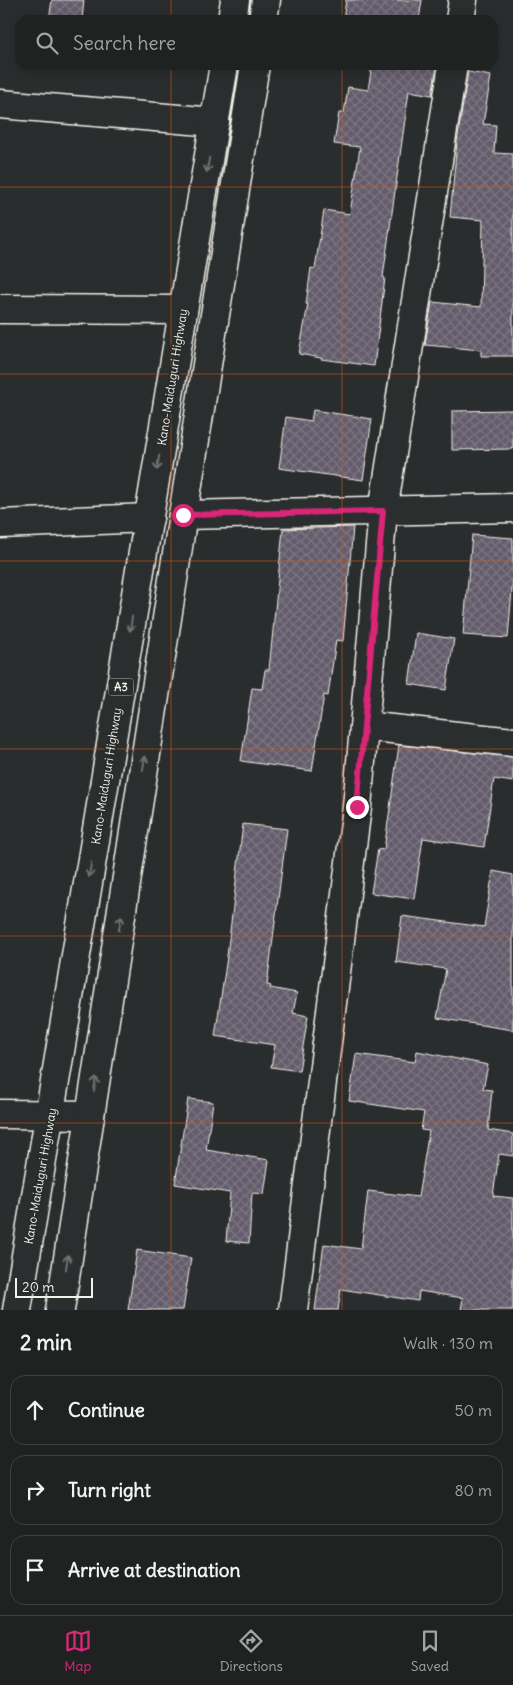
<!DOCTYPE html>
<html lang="en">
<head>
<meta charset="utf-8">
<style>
	:root { --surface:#202222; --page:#2d2f2f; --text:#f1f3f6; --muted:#a2a4a5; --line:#3d3f40; --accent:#db2777 }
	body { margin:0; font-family:Delius,sans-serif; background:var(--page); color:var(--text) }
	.scale { position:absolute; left:15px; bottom:12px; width:78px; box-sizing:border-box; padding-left:5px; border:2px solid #f4f1e8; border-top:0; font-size:14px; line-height:18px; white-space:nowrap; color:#f4f1e8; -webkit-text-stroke:4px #2a2d2e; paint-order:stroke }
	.stop { position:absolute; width:15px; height:15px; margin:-11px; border:4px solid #db2777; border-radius:50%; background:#fff }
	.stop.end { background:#db2777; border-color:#fff; box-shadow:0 1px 5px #0008 }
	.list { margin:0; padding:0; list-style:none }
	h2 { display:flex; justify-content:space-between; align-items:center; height:65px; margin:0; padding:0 20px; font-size:21px }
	h2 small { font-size:16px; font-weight:400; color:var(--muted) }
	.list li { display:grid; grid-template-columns:32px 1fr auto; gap:15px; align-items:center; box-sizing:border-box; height:70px; margin:0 10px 10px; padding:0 10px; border:1px solid var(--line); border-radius:15px }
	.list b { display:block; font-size:19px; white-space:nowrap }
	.list em { font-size:16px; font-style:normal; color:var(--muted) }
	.icon { flex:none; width:28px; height:28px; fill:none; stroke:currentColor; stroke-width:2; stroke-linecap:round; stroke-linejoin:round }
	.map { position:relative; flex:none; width:513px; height:1310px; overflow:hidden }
	.search { position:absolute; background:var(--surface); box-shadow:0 2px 12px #0003; left:15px; right:15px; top:15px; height:55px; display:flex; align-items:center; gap:12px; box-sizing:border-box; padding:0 18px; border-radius:15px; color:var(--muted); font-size:19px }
	.sheet { height:305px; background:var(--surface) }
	nav { display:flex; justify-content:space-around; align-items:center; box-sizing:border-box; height:70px; border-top:1px solid var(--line); background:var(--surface); font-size:14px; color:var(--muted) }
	nav a { display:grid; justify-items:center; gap:2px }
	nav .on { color:var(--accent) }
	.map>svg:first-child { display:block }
	.building { fill:url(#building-cross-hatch); stroke:#f4f1e8 }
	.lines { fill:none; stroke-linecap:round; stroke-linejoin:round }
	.street-casing { stroke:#f4f1e8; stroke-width:31 }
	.highway-casing { stroke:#f4f1e8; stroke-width:31 }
	.street { stroke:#2a2d2e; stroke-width:28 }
	.highway { stroke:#2a2d2e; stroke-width:28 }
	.oneway { stroke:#71726f }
	.route { stroke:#db2777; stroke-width:6 }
	.grid { fill:none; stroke:#e8590c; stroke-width:1; stroke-opacity:0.55 }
	.labels { text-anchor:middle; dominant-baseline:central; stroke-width:4; stroke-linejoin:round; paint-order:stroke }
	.shield { fill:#2a2d2e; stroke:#b7b6b0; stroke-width:1 }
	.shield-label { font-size:11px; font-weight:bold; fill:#f4f1e8 }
	.street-label { font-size:12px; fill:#f4f1e8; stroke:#2a2d2e }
</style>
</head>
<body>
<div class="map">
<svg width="513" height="1310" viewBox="0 0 513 1310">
	<defs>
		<pattern id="building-cross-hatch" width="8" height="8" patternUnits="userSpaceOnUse" patternTransform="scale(1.25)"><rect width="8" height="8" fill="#645c6c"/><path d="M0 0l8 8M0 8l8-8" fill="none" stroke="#7b7481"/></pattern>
	</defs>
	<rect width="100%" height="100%" fill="#2a2d2e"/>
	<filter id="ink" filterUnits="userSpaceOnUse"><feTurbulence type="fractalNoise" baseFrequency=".02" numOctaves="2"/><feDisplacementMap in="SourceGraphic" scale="10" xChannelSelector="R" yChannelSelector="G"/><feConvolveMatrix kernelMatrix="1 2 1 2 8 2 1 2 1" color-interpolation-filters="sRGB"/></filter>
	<g filter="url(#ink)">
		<path class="building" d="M52 0H84L82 20H49Z
			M346 0H422L419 20H343Z
			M372 65H428L437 66 432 95 409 91 383 277 385 278 374 366 321 359V358L299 354 308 304H306L311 268 315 269 324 210 350 214 360 147 334 144 339 113H344L348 87 368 90Z
			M468 72 491 76 483 124 496 125 494 153 513 154V356H481V350L425 345 432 302 481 307 483 220 450 217 457 142Z
			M313 410 372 419 363 480 279 468 286 417 311 421Z
			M513 410V449L452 450V411Z
			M353 527 343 641 336 640 328 696 324 695 312 771 241 761 252 688 262 689 265 670H269L283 529Z
			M472 535 513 538V578L508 638 463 635Z
			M416 633 454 639 446 690 409 684Z
			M399 745 513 757V782L494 779 484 847 423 838 414 899 371 893 378 849 384 850Z
			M243 824 287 829 267 985 271 986 270 988 297 993 293 1013 308 1016 299 1071 271 1067 275 1045 215 1036 226 964Z
			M493 871 513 875V1030L437 1018 446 969 396 962 402 916 484 927Z
			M417 1051 488 1065 483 1089 492 1090 488 1130 513 1134V1156L499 1154 493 1196 513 1198V1310H461L463 1298 419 1291 418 1301 341 1289 338 1310H315L324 1244 361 1249 368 1191 418 1197 429 1131 421 1130 424 1112 349 1101 356 1054 415 1062Z
			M188 1099 213 1102 206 1150 269 1160 264 1194 252 1193 249 1243 226 1241 230 1193 175 1184Z
			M137 1250 191 1258 183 1310H128Z"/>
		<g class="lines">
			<defs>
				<path id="street" d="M460 20 463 0
					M0 104 215 122
					M0 309 183 310
					M183 515 513 508
					M0 524 149 518
					M364 726 513 742
					M0 1114 90 1115
					M293 1310 357 807 383 511 453 65"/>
				<path id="highway" d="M232 20 235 0
					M263 20 266 0
					M17 1310 224 65
					M60 1310 183 515 255 65"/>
			</defs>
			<use href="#street" class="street-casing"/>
			<use href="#highway" class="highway-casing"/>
			<use href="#street" class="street"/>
			<use href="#highway" class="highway"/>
		</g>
		<defs><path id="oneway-shaft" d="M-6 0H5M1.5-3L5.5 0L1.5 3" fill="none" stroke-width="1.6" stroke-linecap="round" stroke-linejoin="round" transform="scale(1.25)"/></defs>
		<g class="oneway">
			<use href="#oneway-shaft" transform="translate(208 165) rotate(100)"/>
			<use href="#oneway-shaft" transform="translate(158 463) rotate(99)"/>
			<use href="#oneway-shaft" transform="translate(131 624) rotate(99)"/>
			<use href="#oneway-shaft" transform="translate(144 763) rotate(-81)"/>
			<use href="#oneway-shaft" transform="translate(90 870) rotate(99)"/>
			<use href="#oneway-shaft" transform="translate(120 923) rotate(-81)"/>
			<use href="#oneway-shaft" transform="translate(95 1084) rotate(-81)"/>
			<use href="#oneway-shaft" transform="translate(67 1262) rotate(-81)"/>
		</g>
	</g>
	<g class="lines" filter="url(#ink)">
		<path class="route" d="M183 515 383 511 357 807"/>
	</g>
	<path class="grid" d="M171 0V20M342 0V20M171 65V1310M342 65V1310M0 187H513M0 374H513M0 561H513M0 749H513M0 936H513M0 1123H513"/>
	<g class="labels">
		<rect class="shield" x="108.5" y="678.5" width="25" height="17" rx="4"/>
		<g class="shield-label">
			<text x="121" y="687">A3</text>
		</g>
		<g class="street-label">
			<text transform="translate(172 377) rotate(-81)">Kano-Maiduguri Highway</text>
			<text transform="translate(106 776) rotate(-81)">Kano-Maiduguri Highway</text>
			<text transform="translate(40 1176) rotate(-80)">Kano-Maiduguri Highway</text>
		</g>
	</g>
</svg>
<div class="scale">20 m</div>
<div class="stop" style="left:183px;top:515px"></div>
<div class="stop end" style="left:357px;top:807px"></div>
<div class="search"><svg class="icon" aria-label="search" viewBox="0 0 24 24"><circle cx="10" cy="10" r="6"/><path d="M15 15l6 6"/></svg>Search here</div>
</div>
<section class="sheet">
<h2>2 min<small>Walk · 130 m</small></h2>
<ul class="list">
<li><svg class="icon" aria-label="ahead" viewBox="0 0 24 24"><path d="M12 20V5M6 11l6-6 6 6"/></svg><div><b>Continue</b></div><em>50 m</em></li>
<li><svg class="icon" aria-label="right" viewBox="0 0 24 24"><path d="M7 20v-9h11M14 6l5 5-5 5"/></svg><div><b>Turn right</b></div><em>80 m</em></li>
<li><svg class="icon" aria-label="arrive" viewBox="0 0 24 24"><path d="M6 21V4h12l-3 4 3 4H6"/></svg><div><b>Arrive at destination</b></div></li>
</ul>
</section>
<nav>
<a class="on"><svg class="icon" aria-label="map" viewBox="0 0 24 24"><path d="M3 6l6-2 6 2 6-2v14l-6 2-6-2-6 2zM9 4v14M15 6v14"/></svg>Map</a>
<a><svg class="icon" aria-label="directions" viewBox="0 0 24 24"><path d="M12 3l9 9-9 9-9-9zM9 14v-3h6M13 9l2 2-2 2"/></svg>Directions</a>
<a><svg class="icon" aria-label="saved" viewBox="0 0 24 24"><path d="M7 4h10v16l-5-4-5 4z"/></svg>Saved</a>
</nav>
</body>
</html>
